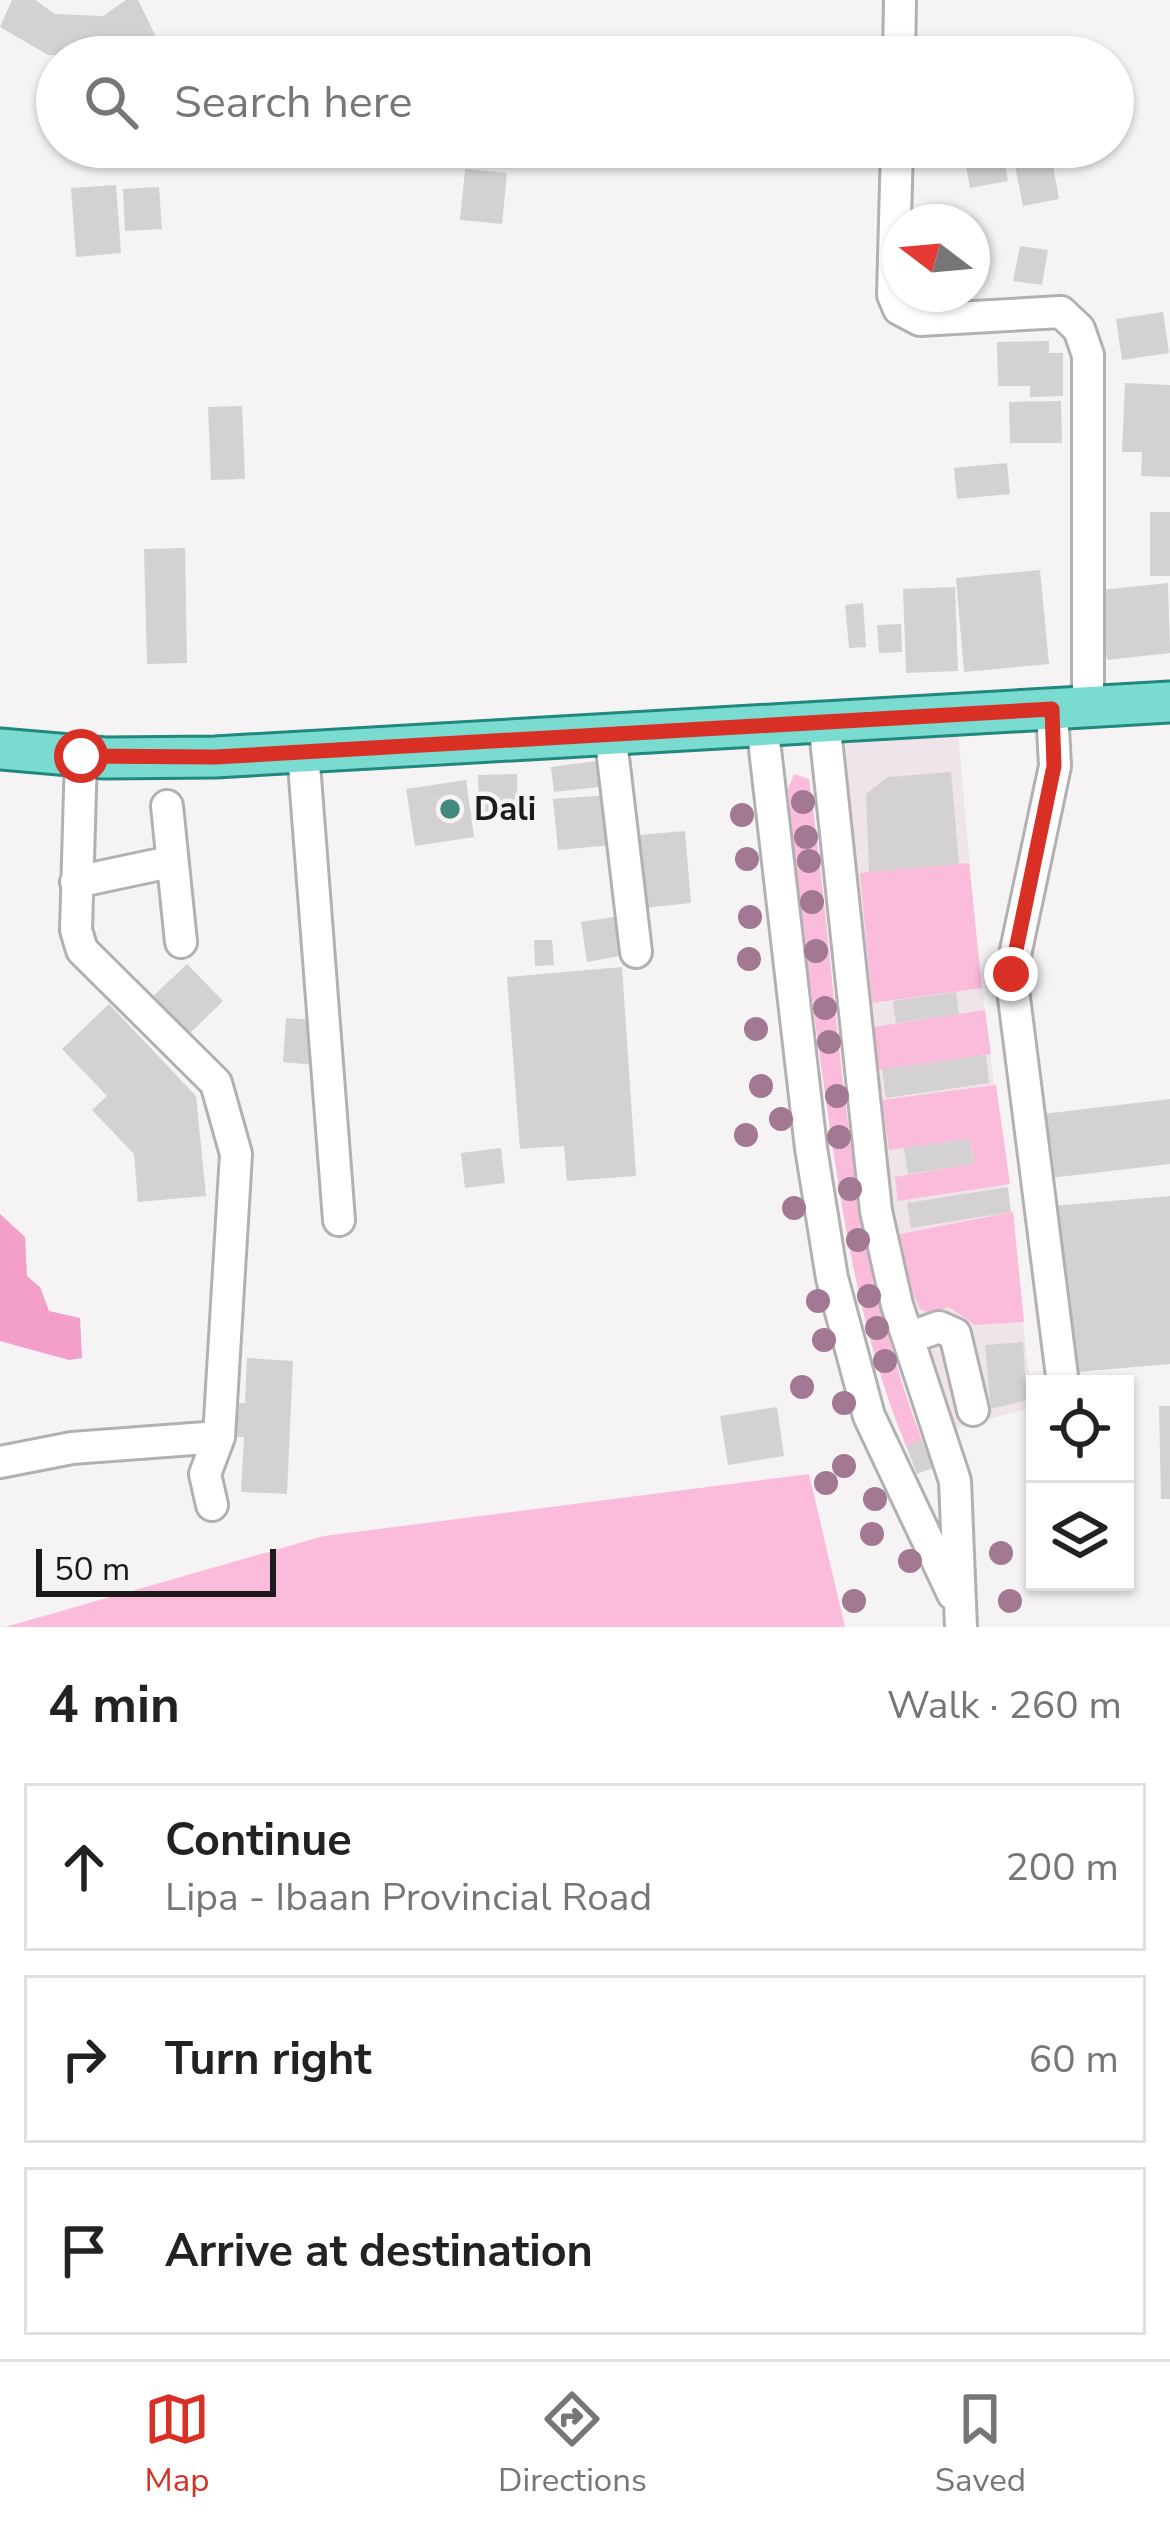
<!DOCTYPE html>
<html lang="en">
<head>
<meta charset="utf-8">
<style>
	:root { --surface:#fff; --page:#f6f6f6; --text:#222; --muted:#767676; --line:#e0e0e0; --accent:#d93025 }
	body { margin:0; font-family:"Nunito Sans",sans-serif; background:var(--page); color:var(--text) }
	.controls { position:absolute; right:36px; bottom:36px; display:grid; overflow:hidden; border-radius:0px; box-shadow:0 3px 9px #0004 }
	.controls button { width:108px; height:108px; display:grid; place-items:center; padding:0; border:0; border-bottom:3px solid var(--line); background:var(--surface); color:var(--text); font:60px sans-serif }
	.compass { position:absolute; left:882px; top:204px; width:108px; height:108px; border-radius:50%; background:var(--surface); box-shadow:0 3px 9px #0004; rotate:286deg }
	.scale { position:absolute; left:36px; bottom:30px; width:240px; box-sizing:border-box; padding-left:12px; border:6px solid #1b191a; border-top:0; font-size:33px; line-height:42px; white-space:nowrap; color:#1b191a; -webkit-text-stroke:9px #f6f3f5; paint-order:stroke }
	.stop { position:absolute; width:36px; height:36px; margin:-27px; border:9px solid #d93025; border-radius:50%; background:#fff }
	.stop.end { background:#d93025; border-color:#fff; box-shadow:0 3px 12px #0008 }
	.list { margin:0; padding:0; list-style:none }
	h2 { display:flex; justify-content:space-between; align-items:center; height:156px; margin:0; padding:0 48px; font-size:51px }
	h2 small { font-size:39px; font-weight:400; color:var(--muted) }
	.list li { display:grid; grid-template-columns:78px 1fr auto; gap:36px; align-items:center; box-sizing:border-box; height:168px; margin:0 24px 24px; padding:0 24px; border:3px solid var(--line); border-radius:0px }
	.list b { display:block; font-size:45px; white-space:nowrap }
	.list p { margin:0; font-size:39px; white-space:nowrap; color:var(--muted) }
	.list em { font-size:39px; font-style:normal; color:var(--muted) }
	.icon { flex:none; width:66px; height:66px; fill:none; stroke:currentColor; stroke-width:2; stroke-linecap:round; stroke-linejoin:round }
	.map { position:relative; flex:none; width:1170px; height:1627px; overflow:hidden }
	.search { position:absolute; background:var(--surface); box-shadow:0 3px 9px #0004; left:36px; right:36px; top:36px; height:132px; display:flex; align-items:center; gap:30px; box-sizing:border-box; padding:0 42px; border-radius:66px; color:var(--muted); font-size:45px }
	.sheet { height:732px; background:var(--surface) }
	nav { display:flex; justify-content:space-around; align-items:center; box-sizing:border-box; height:168px; border-top:3px solid var(--line); background:var(--surface); font-size:33px; color:var(--muted) }
	nav a { display:grid; justify-items:center; gap:6px }
	nav .on { color:var(--accent) }
	.map>svg:first-child { display:block }
	.built { fill:#efe4e9 }
	.green { fill:#fbbbdb }
	.water { fill:#f49eca }
	.building { fill:#d4d1d2 }
	.lines { fill:none; stroke-linecap:round; stroke-linejoin:round }
	.minor-casing { stroke:#b3b0b2; stroke-width:36 }
	.major-casing { stroke:#20887c; stroke-width:45 }
	.minor { stroke:#fff; stroke-width:30 }
	.major { stroke:#7adbd0; stroke-width:39 }
	.tree { fill:#a27892 }
	.route { stroke:#d93025; stroke-width:15 }
	.poi-dot { fill:#44897f; stroke:#f6f3f5; stroke-width:4.5 }
	.labels { text-anchor:middle; dominant-baseline:central; stroke-width:9; stroke-linejoin:round; paint-order:stroke }
	.poi-label { font-size:33px; font-weight:bold; fill:#1b191a; stroke:#f6f3f5; text-anchor:start }
</style>
</head>
<body>
<div class="map">
<svg width="1170" height="1627" viewBox="0 0 1170 1627">
	<rect width="100%" height="100%" fill="#f6f3f5"/>
	<path class="built" d="M957 721 977 946 1033 1407 945 1431 902 1302 830 724Z"/>
	<path class="green" d="M794 774 809 779C841 1002 840 1226 922 1440L906 1446C861 1336 844 1226 827 1108 812 1002 798 896 788 789Z
		M969 863 982 988 872 1003 860 873Z
		M985 1010 991 1054 878 1070 874 1027Z
		M996 1085 1010 1184 898 1201 895 1177 974 1164 970 1139 889 1150 882 1100Z
		M1013 1212 1024 1322 975 1325 949 1307 929 1313 920 1309 905 1274 900 1234Z
		M809 1474 845 1627H5L324 1536Z"/>
	<path class="water" d="M0 1214 25 1237 27 1276 40 1287 49 1311 80 1318 82 1358 69 1360 0 1341Z"/>
	<path class="building" d="M12 0H35L55 14 103 16 126 0H138L155 35 107 57 48 55 0 27Z
		M1002 147 1008 181 970 188 963 150Z
		M1051 154 1059 199 1023 206 1014 161Z
		M465 169 507 173 502 224 460 220Z
		M116 185 121 253 76 257 71 188Z
		M159 187 162 229 125 231 123 189Z
		M1020 246 1048 250 1042 285 1013 281Z
		M1163 312 1169 353 1122 360 1116 319Z
		M1049 341V353H1063V396L1030 397V386H998L997 342Z
		M1125 383 1170 385V477L1141 476 1142 452H1122Z
		M1061 401 1062 443H1010L1009 402Z
		M242 406 245 479 211 480 208 407Z
		M1007 463 1010 494 957 499 954 468Z
		M1150 512H1170V576H1150Z
		M185 548 187 663 147 664 144 549Z
		M1040 570 1049 664 964 672 956 578Z
		M1168 583 1170 653 1107 660 1100 590Z
		M955 587 958 671 906 673 903 589Z
		M863 603 866 647 849 648 845 605Z
		M901 624 902 652 879 653 877 625Z
		M596 761 599 787 554 792 551 767Z
		M951 772 959 864 869 872 866 794 888 777Z
		M517 774 518 816 479 817 478 775Z
		M466 780 474 837 415 846 406 789Z
		M607 795 611 845 558 850 553 799Z
		M685 831 691 903 634 909 628 836Z
		M614 917 620 956 587 962 581 922Z
		M534 940H552L554 965 535 966Z
		M187 964 223 1001 185 1038 149 1000Z
		M622 967 636 1176 567 1181 564 1146 520 1149 507 977Z
		M956 992 959 1014 896 1023 893 1001Z
		M109 1004 196 1096 206 1196 138 1202 134 1154 92 1110 107 1096 62 1049Z
		M286 1018 318 1020 315 1065 283 1062Z
		M986 1055 989 1083 886 1098 882 1069Z
		M1170 1099V1164L1042 1179 1034 1115Z
		M970 1139 974 1164 908 1174 904 1148Z
		M501 1148 505 1183 465 1188 461 1153Z
		M1008 1187 1011 1212 911 1228 907 1203Z
		M1170 1196V1364L1065 1373 1052 1206Z
		M1023 1342 1027 1400 991 1409 985 1345Z
		M247 1358 293 1361 287 1494 241 1492 244 1437H232L234 1403H245Z
		M1159 1406H1170V1499H1161Z
		M777 1407 784 1456 728 1465 720 1416Z
		M922 1440 933 1468 917 1474 906 1446Z"/>
	<g class="lines">
		<defs>
			<path id="minor" d="M899 57 900 0
				M897 147 893 295 899 309 920 320 1061 312 1079 329 1088 355V707
				M1052 709 1055 766 1011 974 1063 1384
				M824 720 876 1211 897 1305 955 1481 961 1627
				M762 723 811 1148 832 1278 869 1416 953 1594
				M610 732 636 952
				M303 751 339 1220
				M81 756 76 930 82 950 216 1083 236 1154 219 1437 205 1474 212 1505
				M167 806 181 942
				M76 882 170 862
				M908 1338 939 1327 955 1334 973 1410
				M0 1462 72 1448 219 1437"/>
			<path id="major" d="M0 749 105 758 215 757 1170 702"/>
		</defs>
		<use href="#minor" class="minor-casing"/>
		<use href="#major" class="major-casing"/>
		<use href="#minor" class="minor"/>
		<use href="#major" class="major"/>
	</g>
	<g class="tree">
		<circle cx="803" cy="802" r="12"/>
		<circle cx="742" cy="815" r="12"/>
		<circle cx="806" cy="837" r="12"/>
		<circle cx="747" cy="859" r="12"/>
		<circle cx="809" cy="861" r="12"/>
		<circle cx="812" cy="902" r="12"/>
		<circle cx="750" cy="917" r="12"/>
		<circle cx="816" cy="951" r="12"/>
		<circle cx="749" cy="959" r="12"/>
		<circle cx="825" cy="1008" r="12"/>
		<circle cx="756" cy="1029" r="12"/>
		<circle cx="829" cy="1042" r="12"/>
		<circle cx="761" cy="1086" r="12"/>
		<circle cx="837" cy="1096" r="12"/>
		<circle cx="781" cy="1119" r="12"/>
		<circle cx="746" cy="1135" r="12"/>
		<circle cx="839" cy="1137" r="12"/>
		<circle cx="850" cy="1189" r="12"/>
		<circle cx="794" cy="1208" r="12"/>
		<circle cx="858" cy="1240" r="12"/>
		<circle cx="869" cy="1296" r="12"/>
		<circle cx="818" cy="1301" r="12"/>
		<circle cx="877" cy="1328" r="12"/>
		<circle cx="824" cy="1340" r="12"/>
		<circle cx="885" cy="1361" r="12"/>
		<circle cx="802" cy="1387" r="12"/>
		<circle cx="844" cy="1403" r="12"/>
		<circle cx="844" cy="1466" r="12"/>
		<circle cx="826" cy="1483" r="12"/>
		<circle cx="875" cy="1499" r="12"/>
		<circle cx="872" cy="1534" r="12"/>
		<circle cx="1001" cy="1553" r="12"/>
		<circle cx="910" cy="1561" r="12"/>
		<circle cx="854" cy="1601" r="12"/>
		<circle cx="1010" cy="1601" r="12"/>
	</g>
	<g class="lines">
		<path class="route" d="M81 756 215 757 1052 709 1054 766 1011 974"/>
	</g>
	<circle class="poi-dot" cx="450" cy="809" r="12"/>
	<g class="labels">
		<g class="poi-label">
			<text x="474" y="809">Dali</text>
		</g>
	</g>
</svg>
<div class="controls">
<button><svg class="icon" aria-label="locate" viewBox="0 0 24 24"><circle cx="12" cy="12" r="6"/><path d="M12 2v4M12 18v4M2 12h4M18 12h4"/></svg></button>
<button><svg class="icon" aria-label="layers" viewBox="0 0 24 24"><path d="M12 4l9 5-9 5-9-5zM3 14l9 5 9-5"/></svg></button>
</div>
<svg class="compass" viewBox="-18 -18 36 36"><path d="M0-13l5 13h-10z" fill="#e53935"/><path d="M0 13l5-13h-10z" fill="#767676"/></svg>
<div class="scale">50 m</div>
<div class="stop" style="left:81px;top:756px"></div>
<div class="stop end" style="left:1011px;top:974px"></div>
<div class="search"><svg class="icon" aria-label="search" viewBox="0 0 24 24"><circle cx="10" cy="10" r="6"/><path d="M15 15l6 6"/></svg>Search here</div>
</div>
<section class="sheet">
<h2>4 min<small>Walk · 260 m</small></h2>
<ul class="list">
<li><svg class="icon" aria-label="ahead" viewBox="0 0 24 24"><path d="M12 20V5M6 11l6-6 6 6"/></svg><div><b>Continue</b><p>Lipa - Ibaan Provincial Road</p></div><em>200 m</em></li>
<li><svg class="icon" aria-label="right" viewBox="0 0 24 24"><path d="M7 20v-9h11M14 6l5 5-5 5"/></svg><div><b>Turn right</b></div><em>60 m</em></li>
<li><svg class="icon" aria-label="arrive" viewBox="0 0 24 24"><path d="M6 21V4h12l-3 4 3 4H6"/></svg><div><b>Arrive at destination</b></div></li>
</ul>
</section>
<nav>
<a class="on"><svg class="icon" aria-label="map" viewBox="0 0 24 24"><path d="M3 6l6-2 6 2 6-2v14l-6 2-6-2-6 2zM9 4v14M15 6v14"/></svg>Map</a>
<a><svg class="icon" aria-label="directions" viewBox="0 0 24 24"><path d="M12 3l9 9-9 9-9-9zM9 14v-3h6M13 9l2 2-2 2"/></svg>Directions</a>
<a><svg class="icon" aria-label="saved" viewBox="0 0 24 24"><path d="M7 4h10v16l-5-4-5 4z"/></svg>Saved</a>
</nav>
</body>
</html>
